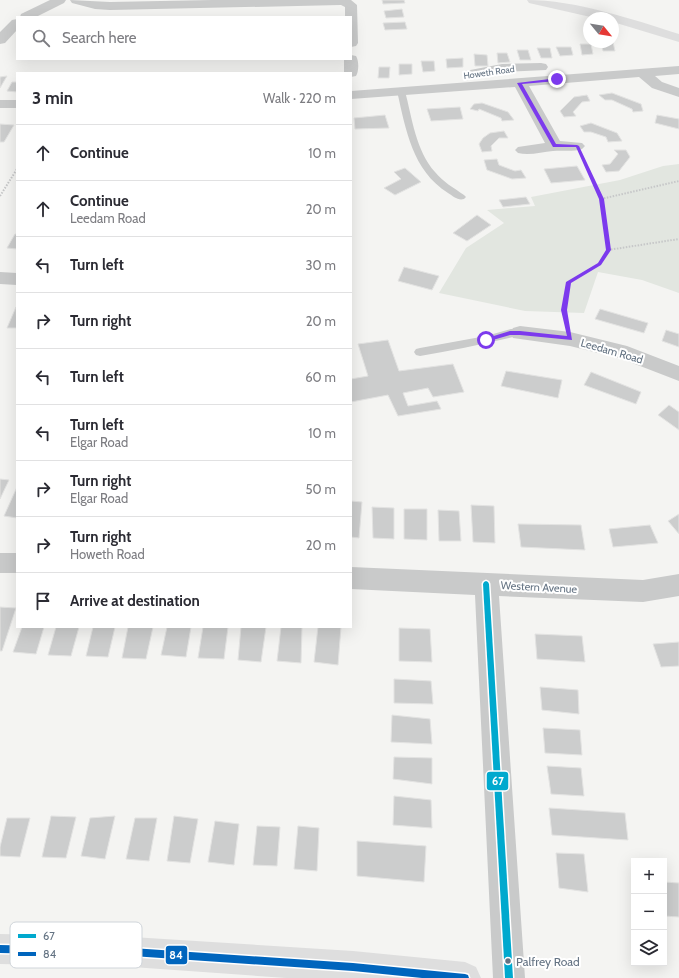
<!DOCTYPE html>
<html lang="en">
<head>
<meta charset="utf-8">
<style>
	:root { --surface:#fff; --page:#f7f7f7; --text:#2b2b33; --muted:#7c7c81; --line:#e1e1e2 }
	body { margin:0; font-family:Cabin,sans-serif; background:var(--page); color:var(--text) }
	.controls { position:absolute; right:12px; bottom:12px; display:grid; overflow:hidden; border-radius:0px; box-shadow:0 4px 16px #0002 }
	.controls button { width:36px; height:36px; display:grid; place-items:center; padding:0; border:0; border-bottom:1px solid var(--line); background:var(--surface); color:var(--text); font:20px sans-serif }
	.compass { position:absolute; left:583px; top:12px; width:36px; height:36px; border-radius:50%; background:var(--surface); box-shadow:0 4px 16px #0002; rotate:120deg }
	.stop { position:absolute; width:12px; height:12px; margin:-9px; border:3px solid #7c3aed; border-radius:50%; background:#fff }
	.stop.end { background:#7c3aed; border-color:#fff; box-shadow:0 1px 4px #0008 }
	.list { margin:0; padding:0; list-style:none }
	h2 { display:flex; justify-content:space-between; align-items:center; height:52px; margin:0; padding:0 16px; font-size:17px }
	h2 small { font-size:13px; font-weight:400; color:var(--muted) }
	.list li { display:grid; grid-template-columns:26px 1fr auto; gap:12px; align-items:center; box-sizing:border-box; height:56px; padding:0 16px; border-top:1px solid var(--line) }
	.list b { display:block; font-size:15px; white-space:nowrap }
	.list p { margin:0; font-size:13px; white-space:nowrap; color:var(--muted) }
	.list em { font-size:13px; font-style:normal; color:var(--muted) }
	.icon { flex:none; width:22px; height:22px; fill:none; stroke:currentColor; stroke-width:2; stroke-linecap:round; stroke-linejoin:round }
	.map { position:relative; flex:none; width:679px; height:978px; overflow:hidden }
	.search { position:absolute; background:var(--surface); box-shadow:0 4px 16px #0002; left:16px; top:16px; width:336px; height:44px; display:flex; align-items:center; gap:10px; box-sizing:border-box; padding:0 14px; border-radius:0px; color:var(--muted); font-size:15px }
	.panel { position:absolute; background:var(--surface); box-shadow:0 4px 16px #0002; left:16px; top:72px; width:336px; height:556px; border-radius:0px }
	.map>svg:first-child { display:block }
	.green { fill:#e2e6e0 }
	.building { fill:#cccdcd; stroke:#e3e3e2 }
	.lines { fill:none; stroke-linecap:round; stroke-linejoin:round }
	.path-far1 { stroke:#c6c7c8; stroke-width:1.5; stroke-dasharray:1.5 1.5; stroke-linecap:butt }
	.path { stroke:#c6c7c8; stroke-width:2; stroke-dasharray:1.5 1.5; stroke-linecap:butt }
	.lane { fill:#c9caca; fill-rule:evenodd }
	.street { fill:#c9caca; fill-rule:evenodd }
	.secondary { fill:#dedede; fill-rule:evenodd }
	.bus-1-casing { stroke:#fff; stroke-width:3 }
	.bus-2-casing { stroke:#fff; stroke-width:3 }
	.bus-1 { fill:#00a9ce; fill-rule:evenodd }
	.bus-2 { fill:#0065bd; fill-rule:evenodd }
	.route { fill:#7c3aed }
	.bus-dot { fill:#647383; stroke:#fff; stroke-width:1.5 }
	.labels { text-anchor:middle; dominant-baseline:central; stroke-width:4; stroke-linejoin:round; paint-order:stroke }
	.far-street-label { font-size:9px; fill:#647383; stroke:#fff }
	.street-label { font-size:11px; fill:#647383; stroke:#fff }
	.near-bus-label { font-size:12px; fill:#647383; stroke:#fff; text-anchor:start }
	.key { fill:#fff; stroke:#d0d5da; stroke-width:1 }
	.key-label { font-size:11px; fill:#647383 }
	.line-badge { stroke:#fff; stroke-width:1.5 }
	.badge-label { font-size:11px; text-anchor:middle; font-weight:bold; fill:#fff }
</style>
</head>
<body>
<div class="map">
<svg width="679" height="978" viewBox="0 0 679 978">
	<rect width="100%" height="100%" fill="#f4f4f2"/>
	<path class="green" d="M679 164V293L642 280 598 272 584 313 525 311 439 293 466 248 504 223 487 210 535 206 531 197 620 180 663 166Z"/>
	<path class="building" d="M382 0H404L405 3 383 4Z
		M402 9 404 17 386 18 384 11Z
		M405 22 407 29 385 30 383 23Z
		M601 42H613L615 51H603Z
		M580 44H591L593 54 582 55Z
		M556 47H571L573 55 560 56Z
		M537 48H550L552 58H541Z
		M517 50H528L531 60H520Z
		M497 53H507L510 62 498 63Z
		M474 54 487 55 488 66H475Z
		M463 58V67L447 68 446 59Z
		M421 61H434L435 71 423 72Z
		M399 64H412V74L399 75Z
		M379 67H390L389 78H378Z
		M7 76 0 88V77Z
		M12 82H17V92L7 91Z
		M612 93 641 104 643 111 633 112 632 109 612 100H605L599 95Z
		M587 95 590 101 582 102 573 112 576 116 564 117 560 111 574 97Z
		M482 103 508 112 514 120 502 121 501 118 479 109 478 111 470 109 474 104Z
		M460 107 463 119 431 121 427 109Z
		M385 115 389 128 355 129 354 118Z
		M657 115 679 119V129L655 123Z
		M591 123 617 133 622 141 608 142 606 137 591 132H584L580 126Z
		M0 124 14 125 4 142H0Z
		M504 131 508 138H499L491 146 492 151 482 152 479 144 483 138 490 133Z
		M614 150H626L630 157 619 171 606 172 602 165 610 164 618 154Z
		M497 159 499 165 515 171 521 170 526 178 512 179 487 170 484 160Z
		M577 166 585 180 551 183 544 169Z
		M405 168 421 182 395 195 384 188 401 179 394 172Z
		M526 197 530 204 503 207 499 200Z
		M477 215 491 225 467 241 453 233Z
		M15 234H17V249L7 248Z
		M404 267 439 276 432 290 398 281Z
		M16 307 17 328H7Z
		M600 309 648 323 644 333 595 319Z
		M666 330 679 334V347L662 341Z
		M388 340 399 371 453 364 464 392 433 397 428 388 403 393 408 406 437 401 441 409 398 416 388 395 351 402V379L368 376 358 344Z
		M506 371 562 380 558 398 501 386Z
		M591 372 641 392 636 404 584 385Z
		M669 405 679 412V430L658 415Z
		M0 479 9 480 0 499Z
		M17 487V518L4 516Z
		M351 501 362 502 359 538 351 537Z
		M471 505 494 506 495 543 473 542Z
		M372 507 394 508V539L373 538Z
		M404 509H427V540L404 539Z
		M438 510 459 511 461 541H439Z
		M679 514V534L668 521Z
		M518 524 581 525 585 550 521 547Z
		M650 525 658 543 613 547 609 529Z
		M0 607 16 608 2 651H0Z
		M22 627H44L36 654 13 652Z
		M56 627H79L71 656 48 655Z
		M93 627H115L108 657 86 656Z
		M128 627H153L146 659 122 658Z
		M167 627H191L186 657 161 655Z
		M203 627H228L224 659 198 658Z
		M241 627H266L261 662 238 660Z
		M281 627H302L301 663 277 661Z
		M318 627H341L338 665 314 662Z
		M399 628 430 629 432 662 399 661Z
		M535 634 582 636 585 662 537 659Z
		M679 642V666L661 667 653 644Z
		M394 679 431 681 433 704 394 703Z
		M540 687 578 690 579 714 542 710Z
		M392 715 430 719 432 744 391 742Z
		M543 728 580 730 582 755 545 753Z
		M394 757 432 758V784L393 779Z
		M547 766 581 768 584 796 551 794Z
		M394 796 431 800 432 828 393 825Z
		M549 808 625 813 628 840 552 835Z
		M51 816 76 817 66 858 42 857Z
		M115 816 105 859 81 856 90 818Z
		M174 816 198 819 190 863 167 861Z
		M7 818H30L20 857 0 856V847Z
		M135 818H157L149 861 126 859Z
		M215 821 239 824 234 865 208 862Z
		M257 826 280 827 277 866 253 865Z
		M298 826 319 828 317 871 294 869Z
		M357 841 426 846 424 882 357 876Z
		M556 853 584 854 588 892 559 888Z
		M664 882 679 883V917L664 916Z"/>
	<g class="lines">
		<path class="path-far1" d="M584 160 588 169"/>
		<path class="path" d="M0 196 17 169
			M601 199 679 181
			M608 250 679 239
			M566 320 564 310 569 282 599 264 608 250 601 199 588 168"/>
		<path class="lane" d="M401 88 405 91C412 118 416 151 435 172 443 182 454 188 464 195L466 197 464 199C458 201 453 196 448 193 412 170 406 130 397 91Z
			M511 329 524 330 526 333 524 336C519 337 514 336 509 338 479 345 450 351 420 356L416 355 414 352 416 349 420 348 486 336Z"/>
		<path class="street" d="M50 0H66L64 3 36 17H20L21 14Z
			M70 0 110 2 212 0H351L357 5 358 43 356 46 351 47V17H345V7L341 5 110 10 95 9 72 3Z
			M17 19V30L5 43 0 44V32L12 20Z
			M351 55 356 56C359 61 359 71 356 76L351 77V73H344V59H351Z
			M541 63 546 64 548 67 546 70 502 72 470 78 465 77 463 74 465 71 502 64Z
			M679 66V74L655 76 662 82 679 88V97L652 88 639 77 529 86 560 141 582 143 585 146 582 149C573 152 563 150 553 151 542 152 529 156 518 153L515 150 518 147 545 143 515 87 351 99V91Z
			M0 100H17V108H0Z
			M0 272 17 273V285L0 284Z
			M520 326 570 332 627 346 679 366V381L622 359 570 346 513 338 510 333 513 328Z
			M0 553H17V573H0Z
			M351 567 643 580 679 574V596L643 602 499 596 525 978H493L475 595 351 589Z"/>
		<path class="secondary" d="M527 0C575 0 632 19 679 34V42L613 22V18H595L529 3Z
			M0 934 132 937 353 951 465 962 476 967 481 978H286L132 967 0 964Z"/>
		<defs>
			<path id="bus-1" d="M486 581 488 582 489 584 513 978H505L483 584 484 582Z"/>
			<path id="bus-2" d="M0 945 132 948 353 963 465 974 468 975 469 978H422L353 971 132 956 0 953Z"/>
		</defs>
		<use href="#bus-1" class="bus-1-casing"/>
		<use href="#bus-2" class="bus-2-casing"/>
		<use href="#bus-1" class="bus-1"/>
		<use href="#bus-2" class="bus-2"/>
	</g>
	<path class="route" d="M558 78 557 81 522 84 556 144 577 145 579 146 604 199 611 250 601 265 571 283 567 310 572 340 520 335H510L486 342H484V339L510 331H520L567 336 561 310 566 282 598 263 606 250 599 199 576 147H553L517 83Z"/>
	<circle class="bus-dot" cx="508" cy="961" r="3.5"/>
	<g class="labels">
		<g class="far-street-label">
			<text transform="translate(489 72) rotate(-8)">Howeth Road</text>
		</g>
		<g class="street-label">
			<text transform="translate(612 351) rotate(16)">Leedam Road</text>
			<text transform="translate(539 587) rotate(3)">Western Avenue</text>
		</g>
		<g class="near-bus-label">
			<text x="516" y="961">Palfrey Road</text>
		</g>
	</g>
	<rect x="10" y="922" width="132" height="46" rx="6" class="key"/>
	<rect x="18" y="934" width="18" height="4" fill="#00a9ce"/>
	<rect x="18" y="952" width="18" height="4" fill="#0065bd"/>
	<g class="key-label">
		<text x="43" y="940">67</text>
		<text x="43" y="958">84</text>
	</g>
	<g class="line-badge">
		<rect x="486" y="771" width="23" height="20" rx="4" fill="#00a9ce"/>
		<rect x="165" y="945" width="23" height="20" rx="4" fill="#0065bd"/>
	</g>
	<g class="badge-label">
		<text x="498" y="785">67</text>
		<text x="176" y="959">84</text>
	</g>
</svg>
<div class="controls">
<button>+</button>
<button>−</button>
<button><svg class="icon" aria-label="layers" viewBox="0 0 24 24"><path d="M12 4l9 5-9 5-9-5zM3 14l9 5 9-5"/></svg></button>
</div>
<svg class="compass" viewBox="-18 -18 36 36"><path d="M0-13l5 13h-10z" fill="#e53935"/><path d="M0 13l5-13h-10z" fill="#7c7c81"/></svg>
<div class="stop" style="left:486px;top:340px"></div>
<div class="stop end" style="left:557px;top:79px"></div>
<div class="search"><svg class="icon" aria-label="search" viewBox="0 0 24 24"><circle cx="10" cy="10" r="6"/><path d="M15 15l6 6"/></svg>Search here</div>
<section class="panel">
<h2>3 min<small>Walk · 220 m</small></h2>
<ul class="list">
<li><svg class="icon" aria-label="ahead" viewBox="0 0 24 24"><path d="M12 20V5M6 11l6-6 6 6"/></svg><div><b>Continue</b></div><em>10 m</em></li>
<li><svg class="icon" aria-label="ahead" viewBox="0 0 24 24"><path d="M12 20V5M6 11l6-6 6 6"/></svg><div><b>Continue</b><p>Leedam Road</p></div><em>20 m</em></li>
<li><svg class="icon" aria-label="left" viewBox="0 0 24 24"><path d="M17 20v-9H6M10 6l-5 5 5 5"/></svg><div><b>Turn left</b></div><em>30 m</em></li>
<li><svg class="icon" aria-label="right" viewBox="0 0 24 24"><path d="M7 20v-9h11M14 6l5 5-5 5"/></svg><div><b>Turn right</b></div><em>20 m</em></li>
<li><svg class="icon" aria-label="left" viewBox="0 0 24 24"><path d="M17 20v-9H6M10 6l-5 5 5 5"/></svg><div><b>Turn left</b></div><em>60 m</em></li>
<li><svg class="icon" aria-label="left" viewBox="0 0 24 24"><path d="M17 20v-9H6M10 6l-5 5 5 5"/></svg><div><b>Turn left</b><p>Elgar Road</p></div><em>10 m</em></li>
<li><svg class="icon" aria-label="right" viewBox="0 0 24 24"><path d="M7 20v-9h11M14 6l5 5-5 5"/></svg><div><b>Turn right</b><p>Elgar Road</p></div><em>50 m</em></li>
<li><svg class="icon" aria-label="right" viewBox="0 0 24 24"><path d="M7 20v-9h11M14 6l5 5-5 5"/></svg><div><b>Turn right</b><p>Howeth Road</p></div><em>20 m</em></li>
<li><svg class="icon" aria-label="arrive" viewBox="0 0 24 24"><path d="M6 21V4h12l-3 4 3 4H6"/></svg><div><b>Arrive at destination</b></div></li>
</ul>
</section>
</div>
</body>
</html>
